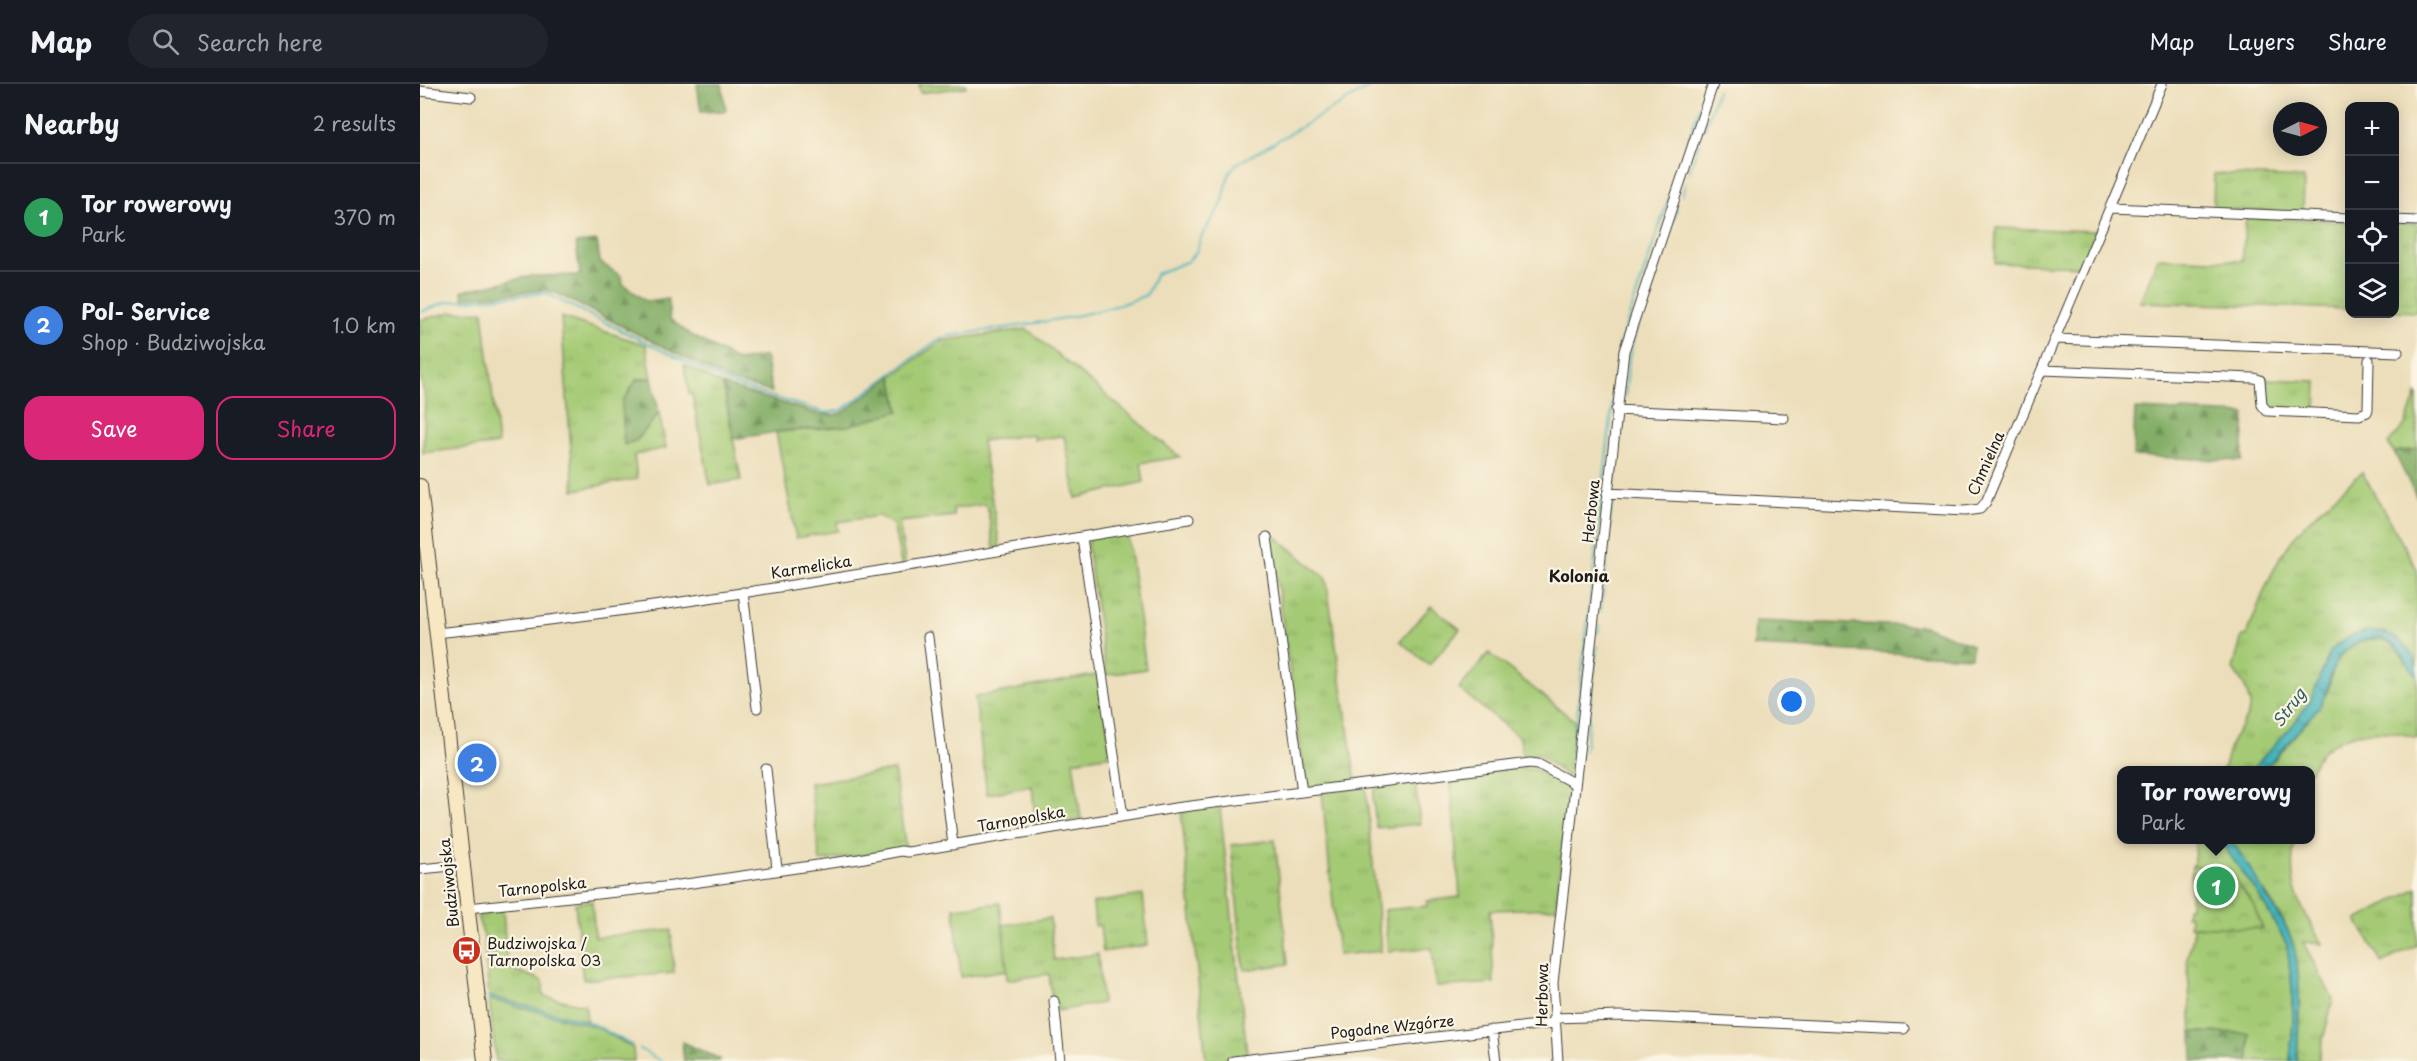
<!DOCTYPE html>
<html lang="en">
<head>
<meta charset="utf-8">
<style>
	:root { --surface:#171b24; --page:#20242c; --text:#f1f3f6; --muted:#9ea1a6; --line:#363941; --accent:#db2777 }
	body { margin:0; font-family:"Playpen Sans",sans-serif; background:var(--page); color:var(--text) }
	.controls { position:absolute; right:18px; top:18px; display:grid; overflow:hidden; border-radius:12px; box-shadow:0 3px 15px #0003 }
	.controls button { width:54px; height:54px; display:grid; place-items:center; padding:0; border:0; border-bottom:2px solid var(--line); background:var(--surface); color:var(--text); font:30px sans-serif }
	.compass { position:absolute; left:1853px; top:18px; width:54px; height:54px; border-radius:50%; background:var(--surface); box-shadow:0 3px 15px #0003; rotate:84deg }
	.you { position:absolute; left:1372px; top:618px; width:21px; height:21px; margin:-15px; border:4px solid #fff; border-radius:50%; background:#1a73e8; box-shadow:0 0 0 9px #1a73e833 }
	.badge { display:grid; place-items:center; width:39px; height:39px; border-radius:50%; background:var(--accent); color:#fff; font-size:20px; font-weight:700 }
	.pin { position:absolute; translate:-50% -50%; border:3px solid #fff; box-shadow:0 2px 6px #0006 }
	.popup { position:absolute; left:1697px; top:682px; width:198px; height:78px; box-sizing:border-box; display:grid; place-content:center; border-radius:12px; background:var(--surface); filter:drop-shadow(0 2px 4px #0005); font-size:20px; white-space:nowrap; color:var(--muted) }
	.popup b { font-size:22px; color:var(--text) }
	.popup::after { content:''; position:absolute; left:50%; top:100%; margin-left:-12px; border:12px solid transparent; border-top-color:var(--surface) }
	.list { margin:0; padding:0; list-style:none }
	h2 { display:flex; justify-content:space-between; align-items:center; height:78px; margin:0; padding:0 24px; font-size:26px }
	h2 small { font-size:20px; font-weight:400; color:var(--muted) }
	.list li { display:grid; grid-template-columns:39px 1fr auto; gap:18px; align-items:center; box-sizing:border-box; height:108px; padding:0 24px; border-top:2px solid var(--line) }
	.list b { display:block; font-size:22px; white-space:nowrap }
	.list p { margin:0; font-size:20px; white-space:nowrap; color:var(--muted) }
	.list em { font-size:20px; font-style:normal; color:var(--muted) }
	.actions { display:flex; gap:12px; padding:18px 24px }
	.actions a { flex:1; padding:14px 0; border:2px solid var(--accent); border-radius:18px; text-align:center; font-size:21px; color:var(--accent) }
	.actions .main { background:var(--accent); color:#fff }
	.icon { flex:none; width:33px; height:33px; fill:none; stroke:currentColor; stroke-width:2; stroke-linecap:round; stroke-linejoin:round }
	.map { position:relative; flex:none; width:1997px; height:977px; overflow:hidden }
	header { display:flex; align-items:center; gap:36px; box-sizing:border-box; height:84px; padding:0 30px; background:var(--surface); border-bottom:2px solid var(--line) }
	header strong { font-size:28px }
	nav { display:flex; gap:33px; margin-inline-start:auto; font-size:21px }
	.search { width:420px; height:54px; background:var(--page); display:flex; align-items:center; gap:15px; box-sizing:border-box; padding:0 21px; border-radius:33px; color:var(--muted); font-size:22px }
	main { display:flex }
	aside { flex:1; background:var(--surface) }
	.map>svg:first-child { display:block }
	.grass { fill:url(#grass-tufts); stroke:#607348; stroke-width:1.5 }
	.forest { fill:url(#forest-firs); stroke:#506541; stroke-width:1.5 }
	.park { fill:url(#park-crowns); stroke:#607348; stroke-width:1.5 }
	.garden { fill:#a4ca75; stroke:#607348; stroke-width:1.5 }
	.water { fill:url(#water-ripples); stroke:#30686c; stroke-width:1.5 }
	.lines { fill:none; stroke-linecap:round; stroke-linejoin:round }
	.stream { stroke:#43b3bb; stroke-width:2 }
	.street-casing { stroke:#3b3934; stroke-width:11 }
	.secondary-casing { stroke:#3b3934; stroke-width:16 }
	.street { stroke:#fff; stroke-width:9 }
	.secondary { stroke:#f7e8c3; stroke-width:14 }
	.labels { text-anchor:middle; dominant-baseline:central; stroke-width:4.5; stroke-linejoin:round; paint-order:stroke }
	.street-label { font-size:15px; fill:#1c1c1c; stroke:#fcf5e5 }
	.poi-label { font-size:15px; fill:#1c1c1c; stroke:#fcf5e5; text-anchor:start }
	.neighbourhood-label { font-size:16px; font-weight:bold; fill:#1c1c1c; stroke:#fcf5e5 }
	.water-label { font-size:16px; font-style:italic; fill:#2e6064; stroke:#fcf5e5 }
</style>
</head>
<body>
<header>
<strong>Map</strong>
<div class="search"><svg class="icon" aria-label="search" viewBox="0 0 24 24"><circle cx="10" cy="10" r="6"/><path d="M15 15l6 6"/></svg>Search here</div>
<nav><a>Map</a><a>Layers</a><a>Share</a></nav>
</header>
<main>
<aside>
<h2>Nearby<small>2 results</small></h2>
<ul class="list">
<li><span class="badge" style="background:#2e9e5b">1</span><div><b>Tor rowerowy</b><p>Park</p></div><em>370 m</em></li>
<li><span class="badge" style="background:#3f7fe0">2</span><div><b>Pol- Service</b><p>Shop · Budziwojska</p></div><em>1.0 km</em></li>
</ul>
<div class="actions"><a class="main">Save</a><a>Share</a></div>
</aside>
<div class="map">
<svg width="1997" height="977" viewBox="0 0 1997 977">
	<defs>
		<pattern id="grass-tufts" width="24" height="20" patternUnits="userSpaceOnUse" patternTransform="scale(1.5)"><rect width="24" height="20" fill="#a4ca75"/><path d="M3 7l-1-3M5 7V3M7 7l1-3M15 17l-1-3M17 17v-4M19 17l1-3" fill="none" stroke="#8dad65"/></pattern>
		<pattern id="forest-firs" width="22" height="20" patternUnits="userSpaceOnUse" patternTransform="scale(1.5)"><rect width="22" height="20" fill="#83ae66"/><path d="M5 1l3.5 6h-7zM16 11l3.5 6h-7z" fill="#6a8d53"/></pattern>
		<pattern id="park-crowns" width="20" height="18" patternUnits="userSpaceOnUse" patternTransform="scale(1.5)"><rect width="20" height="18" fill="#a4ca75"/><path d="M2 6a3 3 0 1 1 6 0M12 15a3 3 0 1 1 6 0" fill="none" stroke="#8dad65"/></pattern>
		<pattern id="water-ripples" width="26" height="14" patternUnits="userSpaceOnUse" patternTransform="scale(1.5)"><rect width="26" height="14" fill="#43b3bb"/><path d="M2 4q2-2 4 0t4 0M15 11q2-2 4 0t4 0" fill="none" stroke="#379197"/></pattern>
	</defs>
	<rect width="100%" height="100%" fill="#fcf5e5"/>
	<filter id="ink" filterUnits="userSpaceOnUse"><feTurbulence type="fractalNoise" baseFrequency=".0167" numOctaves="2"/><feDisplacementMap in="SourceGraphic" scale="12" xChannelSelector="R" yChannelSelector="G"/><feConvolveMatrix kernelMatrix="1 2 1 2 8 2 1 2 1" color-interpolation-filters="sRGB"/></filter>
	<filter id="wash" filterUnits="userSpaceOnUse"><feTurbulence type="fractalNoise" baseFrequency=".008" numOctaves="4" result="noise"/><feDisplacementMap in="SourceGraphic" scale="24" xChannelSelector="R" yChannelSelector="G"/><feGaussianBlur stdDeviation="1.35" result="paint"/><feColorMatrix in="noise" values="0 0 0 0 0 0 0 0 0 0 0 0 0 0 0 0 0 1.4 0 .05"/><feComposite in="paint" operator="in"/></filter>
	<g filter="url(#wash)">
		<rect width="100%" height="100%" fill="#ecdeba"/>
		<path class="grass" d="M499 0H546V3L500 9Z
			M1794 90 1884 94 1883 129 1793 125Z
			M1826 134 1929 137V225L1720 218 1738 174 1822 177Z
			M1975 139 1997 140V228L1975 227Z
			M1576 144 1676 147 1662 182 1575 179Z
			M63 227 78 360 3 369 5 315 0 291V236L31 228Z
			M141 233 226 261 232 294 217 295 204 360 217 356 239 329 246 364 214 371 217 395 154 406Z
			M607 245 760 373 721 379 724 398 656 414 644 352 614 355 613 350 562 357 580 463 574 465 567 420 533 425 534 432 479 438 485 478 481 479 473 440 459 432 417 438 418 447 376 454 356 348 398 345 479 327 472 292 521 257Z
			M264 281 303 301 321 396 290 401 272 310H269Z
			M1845 295 1897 297 1896 326 1847 324 1844 321Z
			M1997 309V366L1974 368 1968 360 1985 341Z
			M1942 388 1997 485V580L1979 556 1965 548H1940L1916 561 1890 617 1873 641 1833 685 1803 686 1811 659 1828 631 1830 620 1826 605 1813 585 1822 552 1827 551C1841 514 1854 475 1881 445 1899 425 1922 407 1942 388Z
			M707 447 726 585 686 591 667 460 673 452Z
			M850 448 906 494 936 699 890 704 886 701Z
			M1011 522 1040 545 1009 581 980 557Z
			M1949 555 1964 556 1974 561 1997 592V654C1966 643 1929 645 1903 667 1897 671 1894 681 1891 687L1843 686 1857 673 1896 626 1908 607 1914 583 1920 572 1941 557Z
			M1069 569 1155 637 1148 693 1117 669 1103 674 1100 654 1039 605Z
			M680 590 691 671 653 677 661 735 616 744 612 702 567 710 555 613Z
			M1097 684 1114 685 1149 703 1136 824 1070 826 1074 899 1016 903 1012 864 968 867 964 826 1007 822V817L1040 813 1030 692Z
			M474 686 486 766 400 777 390 699Z
			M995 697 1000 740 956 744 953 713 955 704Z
			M943 703 946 705 961 867 918 871 902 708Z
			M796 721 800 724 827 968 823 973 786 977 761 725Z
			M855 756 868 880 824 886 811 761Z
			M1776 756H1799L1837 808 1867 861 1872 904 1873 938 1870 977H1829V949L1772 948 1767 874 1773 853 1771 807Z
			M1811 756H1875C1866 800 1880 822 1902 860L1883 858 1913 915 1898 977H1877C1879 941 1882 903 1875 867 1869 839 1850 817 1835 794 1827 781 1820 768 1811 756Z
			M1997 804V861L1962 879 1937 836Z
			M723 811 728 861 683 868 680 841 675 842 673 819Z
			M172 817 175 853 251 846 254 889 163 896 155 819Z
			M83 826 87 883 123 897V912L165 921 167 937 69 912 64 852 56 829Z
			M630 834 634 876 678 870 682 919 638 927 632 915 629 890 587 896 583 841Z
			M69 915 177 943 213 964 214 977H76Z"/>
		<path class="forest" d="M277 0H302L306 27 281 28Z
			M177 157 180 178 202 193 203 200 226 217 248 215 250 235 271 251 318 277 345 272 352 308 311 297 138 210 125 206 43 214 42 207 111 192 160 191 156 159Z
			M472 292 479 327 428 342 356 348 314 355 303 301 399 330 413 331 422 329Z
			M232 294 239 329 217 356 204 361 202 318 217 295Z
			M1715 325 1825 330 1822 377 1713 372Z
			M1996 365 1997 366V414L1974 368Z
			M1334 537 1505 542 1552 561 1551 573 1333 562Z
			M1772 948 1829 949V977H1773Z
			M262 958 300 975V977H264Z"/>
		<path class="park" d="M1772 782 1808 785 1833 820 1843 845 1769 842 1770 832H1766L1767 823H1770Z"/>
		<path class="garden" d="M580 819 587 886 541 893 534 824Z"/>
		<path class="water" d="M1947 547C1974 547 1997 563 1997 592 1987 582 1981 563 1968 557 1949 550 1925 561 1916 578 1907 594 1909 613 1895 628 1877 647 1862 668 1843 686H1831L1873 641 1890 617 1910 568C1919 558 1934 549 1947 547Z
			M1799 756H1811C1824 773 1834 791 1845 810 1857 828 1870 845 1875 867 1882 903 1878 940 1877 977H1870L1873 938 1872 904 1867 861 1837 808Z"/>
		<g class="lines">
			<path class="stream" d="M1284 46 1297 7
				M1268 91 1279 59
				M1262 111 1266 98
				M0 228 27 218 125 209 311 300 406 329 422 326 516 257 525 253C588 242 667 236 726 211L736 190 768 177 776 168 782 151 802 120 809 90 815 81 955 0
				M1205 313 1209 274 1215 249 1257 125
				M1194 402 1203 328
				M1189 446 1192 416
				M1181 527 1188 460
				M1178 549 1179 541
				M1165 667 1177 562
				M1153 668 1199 263 1287 0
				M67 913 173 940 212 961
				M220 965 241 977"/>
		</g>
	</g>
	<g filter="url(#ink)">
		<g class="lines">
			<defs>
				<path id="street" d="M0 7 51 13
					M1691 124 1930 134
					M1974 136 1997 137
					M1635 255 1978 268
					M1622 286 1834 294 1840 296 1842 321 1847 327 1939 331 1947 328 1948 325 1949 276
					M1196 326 1364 334
					M1187 409 1545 427 1560 425 1566 418 1742 0
					M847 453 882 708
					M662 454 703 732
					M323 508 337 624
					M16 549C269 523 519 476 769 435
					M508 553 533 761
					M346 685 357 785
					M0 785 43 781
					M48 824 252 802 439 775 481 767 488 768 755 724 1110 679 1118 680 1155 700
					M634 917 640 977
					M1134 934 1199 932 1484 945
					M1072 946 1076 977
					M813 977 1134 939
					M1138 977 1133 899 1204 267 1293 0"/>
				<path id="secondary" d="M0 402 65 977"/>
			</defs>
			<use href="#street" class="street-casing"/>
			<use href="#secondary" class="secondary-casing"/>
			<use href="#street" class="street"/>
			<use href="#secondary" class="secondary"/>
		</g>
	</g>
	<defs>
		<symbol id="bus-disc" viewBox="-11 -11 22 22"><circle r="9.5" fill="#c8321e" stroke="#fcf5e5"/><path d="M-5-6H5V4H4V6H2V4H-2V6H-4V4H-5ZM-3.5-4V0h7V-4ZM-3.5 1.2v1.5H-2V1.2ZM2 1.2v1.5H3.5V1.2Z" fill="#fff"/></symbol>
	</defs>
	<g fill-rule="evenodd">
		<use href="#bus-disc" x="30" y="850" width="33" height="33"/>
	</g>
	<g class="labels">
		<g class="street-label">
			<text transform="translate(1565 379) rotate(-66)">Chmielna</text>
			<text transform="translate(1170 427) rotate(-84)">Herbowa</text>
			<text transform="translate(391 482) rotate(-9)">Karmelicka</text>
			<text transform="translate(601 734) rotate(-10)">Tarnopolska</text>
			<text transform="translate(28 799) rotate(-96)">Budziwojska</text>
			<text transform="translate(122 802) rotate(-6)">Tarnopolska</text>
			<text transform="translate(1121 911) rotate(-89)">Herbowa</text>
			<text transform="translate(972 942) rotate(-6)">Pogodne Wzgórze</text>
		</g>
		<g class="poi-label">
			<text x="67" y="858">Budziwojska /<tspan x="67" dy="17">Tarnopolska 03</tspan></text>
		</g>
		<g class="neighbourhood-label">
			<text x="1159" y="491">Kolonia</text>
		</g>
		<g class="water-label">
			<text transform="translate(1868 623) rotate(-53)">Strug</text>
		</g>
	</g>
</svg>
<div class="controls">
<button>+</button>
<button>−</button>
<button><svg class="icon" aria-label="locate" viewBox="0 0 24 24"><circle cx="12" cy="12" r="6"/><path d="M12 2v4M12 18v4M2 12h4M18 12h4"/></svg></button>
<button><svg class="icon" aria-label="layers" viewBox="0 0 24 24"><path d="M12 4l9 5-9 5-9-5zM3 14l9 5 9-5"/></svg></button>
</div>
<svg class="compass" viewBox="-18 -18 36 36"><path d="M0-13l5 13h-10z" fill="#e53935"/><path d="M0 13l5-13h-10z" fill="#9ea1a6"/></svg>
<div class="you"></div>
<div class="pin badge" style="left:1796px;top:802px;background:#2e9e5b">1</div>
<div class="popup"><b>Tor rowerowy</b>Park</div>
<div class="pin badge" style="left:57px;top:679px;background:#3f7fe0">2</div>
</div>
</main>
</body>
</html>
